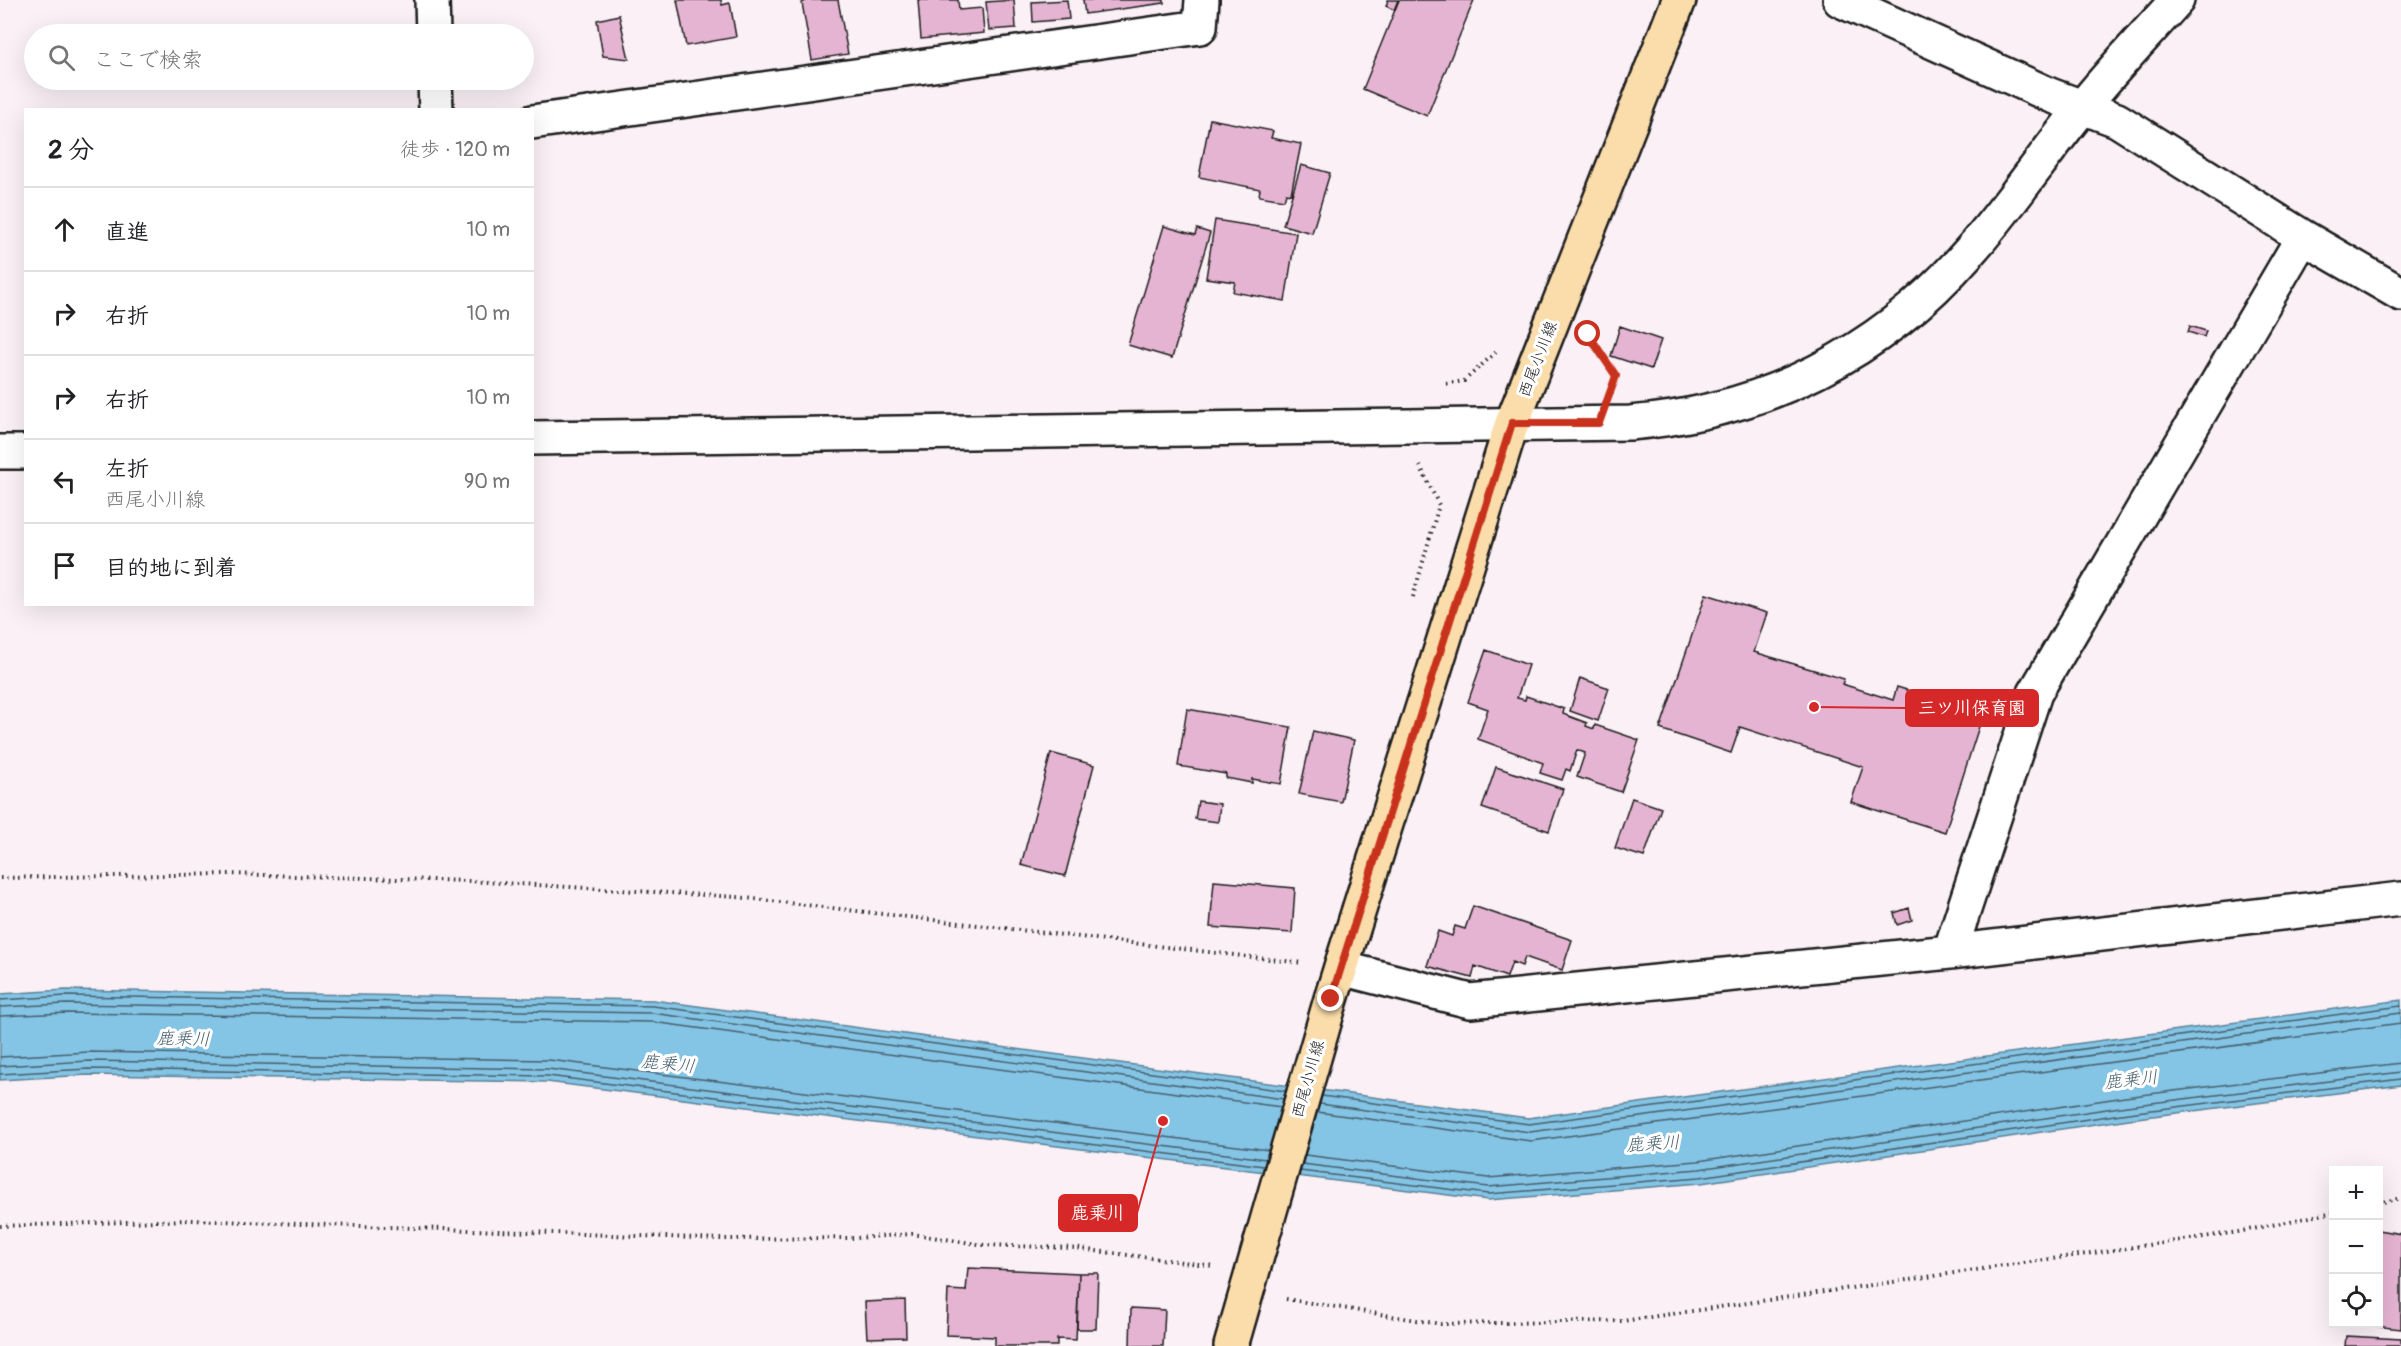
<!DOCTYPE html>
<html lang="ja">
<head>
<meta charset="utf-8">
<style>
	:root { --surface:#fff; --page:#f2f2f2; --text:#202124; --muted:#757577; --line:#e0e0e0 }
	body { margin:0; font-family:Pangolin,"Klee One",sans-serif; background:var(--page); color:var(--text) }
	.controls { position:absolute; right:18px; bottom:18px; display:grid; overflow:hidden; border-radius:0px; box-shadow:0 6px 24px #0002 }
	.controls button { width:54px; height:54px; display:grid; place-items:center; padding:0; border:0; border-bottom:2px solid var(--line); background:var(--surface); color:var(--text); font:30px sans-serif }
	.stop { position:absolute; width:18px; height:18px; margin:-14px; border:4px solid #c8321e; border-radius:50%; background:#fff }
	.stop.end { background:#c8321e; border-color:#fff; box-shadow:0 2px 6px #0008 }
	.list { margin:0; padding:0; list-style:none }
	h2 { display:flex; justify-content:space-between; align-items:center; height:78px; margin:0; padding:0 24px; font-size:26px }
	h2 small { font-size:20px; font-weight:400; color:var(--muted) }
	.list li { display:grid; grid-template-columns:39px 1fr auto; gap:18px; align-items:center; box-sizing:border-box; height:84px; padding:0 24px; border-top:2px solid var(--line) }
	.list b { display:block; font-size:22px; white-space:nowrap }
	.list p { margin:0; font-size:20px; white-space:nowrap; color:var(--muted) }
	.list em { font-size:20px; font-style:normal; color:var(--muted) }
	.icon { flex:none; width:33px; height:33px; fill:none; stroke:currentColor; stroke-width:2; stroke-linecap:round; stroke-linejoin:round }
	.map { position:relative; flex:none; width:2401px; height:1346px; overflow:hidden }
	.search { position:absolute; background:var(--surface); box-shadow:0 6px 24px #0002; left:24px; top:24px; width:510px; height:66px; display:flex; align-items:center; gap:15px; box-sizing:border-box; padding:0 21px; border-radius:33px; color:var(--muted); font-size:22px }
	.panel { position:absolute; background:var(--surface); box-shadow:0 6px 24px #0002; left:24px; top:108px; width:510px; height:498px; border-radius:0px }
	.map>svg:first-child { display:block }
	.water { fill:#84c4e5; stroke:#5a8195; stroke-width:1.5 }
	.lines { fill:none; stroke-linecap:round; stroke-linejoin:round }
	.shore { stroke:#465f6c; stroke-width:1.5 }
	.building { fill:#e6b4d3; stroke:#1c1c1c; stroke-width:1.5 }
	.minor-casing { stroke:#1c1c1c; stroke-width:38 }
	.major-casing { stroke:#1c1c1c; stroke-width:38 }
	.path { stroke:#1c1c1c; stroke-width:4; stroke-dasharray:1.5 4.5; stroke-linecap:butt }
	.minor { stroke:#fff; stroke-width:33 }
	.major { stroke:#fbddab; stroke-width:33 }
	.route { stroke:#c8321e; stroke-width:8 }
	.labels { text-anchor:middle; dominant-baseline:central; stroke-width:6; stroke-linejoin:round; paint-order:stroke }
	.street-label { font-size:16px; fill:#1c1c1c; stroke:#fff }
	.water-label { font-size:18px; font-style:italic; fill:#465f6c; stroke:#fff }
	.leader { fill:none; stroke:#d62828; stroke-width:2 }
	.callout-dot { fill:#d62828; stroke:#fff; stroke-width:2 }
	.callout { fill:#d62828; stroke:#d62828; stroke-width:2 }
	.callout-label { font-size:18px; text-anchor:middle; font-weight:bold; fill:#fff }
</style>
</head>
<body>
<div class="map">
<svg width="2401" height="1346" viewBox="0 0 2401 1346">
	<rect width="100%" height="100%" fill="#faf0f6"/>
	<filter id="ink" filterUnits="userSpaceOnUse"><feTurbulence type="fractalNoise" baseFrequency=".0167" numOctaves="2"/><feDisplacementMap in="SourceGraphic" scale="12" xChannelSelector="R" yChannelSelector="G"/><feConvolveMatrix kernelMatrix="1 2 1 2 8 2 1 2 1" color-interpolation-filters="sRGB"/></filter>
	<g filter="url(#ink)">
		<path class="water" d="M66 990 653 1000 1528 1118 2401 1000V1085L2129 1119 1701 1183 1488 1200 547 1082 88 1075 0 1080V994Z"/>
		<g class="lines">
			<path class="shore" d="M0 1000 66 996 653 1006 1286 1091
				M0 1007 66 1004 652 1013 1284 1099
				M0 1016 67 1013 652 1022 1281 1107
				M0 1057 89 1052 549 1060 1269 1150
				M0 1066 89 1061 548 1069 1266 1159
				M0 1074 88 1069 548 1076 1264 1166
				M1322 1096 1529 1124 2401 1006
				M1320 1104 1530 1132 2401 1013
				M1317 1112 1531 1141 2401 1023
				M1305 1155 1488 1178 1698 1161 2125 1097 2401 1063
				M1302 1164 1488 1187 1699 1169 2127 1106 2401 1072
				M1300 1171 1488 1194 1700 1177 2128 1113 2401 1079"/>
		</g>
		<path class="building" d="M677 0H721L722 5 730 3 736 37 686 46Z
			M807 0H838L848 54 812 60 802 3Z
			M918 0H958L959 10 982 8 984 33 921 39Z
			M1014 0 1016 28 989 30 986 2Z
			M1067 0 1069 19 1033 22 1032 2Z
			M1083 0H1164V3L1085 14Z
			M1388 0H1398L1394 10 1386 6Z
			M1399 0H1474L1427 116 1363 89Z
			M619 15 629 59 603 56 597 20Z
			M1210 119 1273 131 1271 138 1301 144 1291 194 1286 193 1284 200 1259 196 1260 189 1199 177Z
			M1301 165 1330 173 1312 233 1283 225Z
			M1215 220 1296 233 1285 301 1233 292 1235 282 1206 278Z
			M1164 226 1195 235 1197 229 1210 233 1172 358 1128 345Z
			M1620 326 1661 340 1651 369 1611 356Z
			M2190 326 2206 331 2204 337 2188 332Z
			M1706 594 1767 613 1754 652 1844 679 1842 684 1893 700 1897 687 1983 714 1945 832 1851 802 1863 767 1740 727 1731 753 1660 729Z
			M1486 650 1528 665 1517 698 1525 700 1526 696 1564 709 1563 714 1587 723 1586 726 1594 729 1595 725 1639 740 1621 792 1577 777 1585 753 1577 750 1570 771 1566 769 1562 780 1540 773 1543 763 1478 739 1488 709 1468 702Z
			M1580 678 1609 688 1598 721 1570 711Z
			M1187 709 1291 727 1281 784 1252 779V783L1226 778V774L1178 766Z
			M1313 731 1354 740 1341 802 1299 794Z
			M1051 753 1094 765 1065 876 1021 865Z
			M1496 767 1563 789 1549 831 1482 808Z
			M1632 798 1661 808 1644 857 1615 848Z
			M1198 801 1220 804 1218 822 1195 819Z
			M1214 881 1295 888 1292 933 1210 927Z
			M1473 906 1572 940 1562 970 1525 957 1522 966 1512 962 1507 977 1475 966 1472 978 1427 966 1438 931 1452 936 1455 926 1465 929Z
			M1909 908 1912 920 1897 925 1894 913Z
			M2378 1230 2401 1234V1329L2356 1324H2378Z
			M968 1268 1079 1273 1076 1340 1057 1339V1346H995V1337L946 1335 948 1290 966 1291Z
			M1079 1273H1098L1096 1329H1077Z
			M905 1300 906 1337 867 1338 865 1302Z
			M1131 1308 1165 1310 1163 1346H1130Z
			M2346 1336 2401 1339V1346H2345Z"/>
		<g class="lines">
			<defs>
				<path id="minor" d="M432 0 433 34
					M1840 0 2050 95 2117 120 2303 237 2401 294
					M435 80 436 110
					M532 122 1200 27 1202 0
					M532 438 1630 423C1764 412 1880 354 1969 252 2009 207 2043 156 2081 109 2111 71 2145 36 2177 0
					M0 452H26
					M1950 952 2035 693 2303 237
					M1341 968 1470 1001 1950 952 2401 899"/>
				<path id="major" d="M1231 1346 1331 999 1512 423 1679 0"/>
			</defs>
			<use href="#minor" class="minor-casing"/>
			<use href="#major" class="major-casing"/>
			<path class="path" d="M1589 333 1616 376 1614 383
				M1446 384 1464 381 1496 352
				M1413 597 1439 505 1420 466
				M0 878 228 874 469 881 737 897 1303 963
				M2378 1203 2401 1198
				M0 1226 191 1220 723 1239 856 1238 912 1234 984 1245 1073 1248 1214 1266
				M1286 1299 1441 1324 1623 1321 2238 1232 2334 1212"/>
			<use href="#minor" class="minor"/>
			<use href="#major" class="major"/>
		</g>
	</g>
	<g class="lines" filter="url(#ink)">
		<path class="route" d="M1331 999 1512 423H1599L1616 376 1588 334"/>
	</g>
	<g class="labels">
		<g class="street-label">
			<text transform="translate(1538 359) rotate(-69)">西尾小川線</text>
			<text transform="translate(1308 1079) rotate(-74)">西尾小川線</text>
		</g>
		<g class="water-label">
			<text transform="translate(183 1039) rotate(1)">鹿乗川</text>
			<text transform="translate(668 1064) rotate(6)">鹿乗川</text>
			<text transform="translate(2131 1080) rotate(-6)">鹿乗川</text>
			<text transform="translate(1653 1144) rotate(-3)">鹿乗川</text>
		</g>
	</g>
	<path class="leader" d="M1814 707L1906 708M1163 1121L1137 1213"/>
	<g class="callout-dot">
		<circle cx="1814" cy="707" r="6"/>
		<circle cx="1163" cy="1121" r="6"/>
	</g>
	<g class="callout">
		<rect x="1906" y="690" width="132" height="36" rx="6"/>
		<rect x="1059" y="1195" width="78" height="36" rx="6"/>
	</g>
	<g class="callout-label">
		<text x="1972" y="714">三ツ川保育園</text>
		<text x="1098" y="1219">鹿乗川</text>
	</g>
</svg>
<div class="controls">
<button>+</button>
<button>−</button>
<button><svg class="icon" aria-label="locate" viewBox="0 0 24 24"><circle cx="12" cy="12" r="6"/><path d="M12 2v4M12 18v4M2 12h4M18 12h4"/></svg></button>
</div>
<div class="stop" style="left:1588px;top:334px"></div>
<div class="stop end" style="left:1331px;top:999px"></div>
<div class="search"><svg class="icon" aria-label="search" viewBox="0 0 24 24"><circle cx="10" cy="10" r="6"/><path d="M15 15l6 6"/></svg>ここで検索</div>
<section class="panel">
<h2>2 分<small>徒歩 · 120 m</small></h2>
<ul class="list">
<li><svg class="icon" aria-label="ahead" viewBox="0 0 24 24"><path d="M12 20V5M6 11l6-6 6 6"/></svg><div><b>直進</b></div><em>10 m</em></li>
<li><svg class="icon" aria-label="right" viewBox="0 0 24 24"><path d="M7 20v-9h11M14 6l5 5-5 5"/></svg><div><b>右折</b></div><em>10 m</em></li>
<li><svg class="icon" aria-label="right" viewBox="0 0 24 24"><path d="M7 20v-9h11M14 6l5 5-5 5"/></svg><div><b>右折</b></div><em>10 m</em></li>
<li><svg class="icon" aria-label="left" viewBox="0 0 24 24"><path d="M17 20v-9H6M10 6l-5 5 5 5"/></svg><div><b>左折</b><p>西尾小川線</p></div><em>90 m</em></li>
<li><svg class="icon" aria-label="arrive" viewBox="0 0 24 24"><path d="M6 21V4h12l-3 4 3 4H6"/></svg><div><b>目的地に到着</b></div></li>
</ul>
</section>
</div>
</body>
</html>
